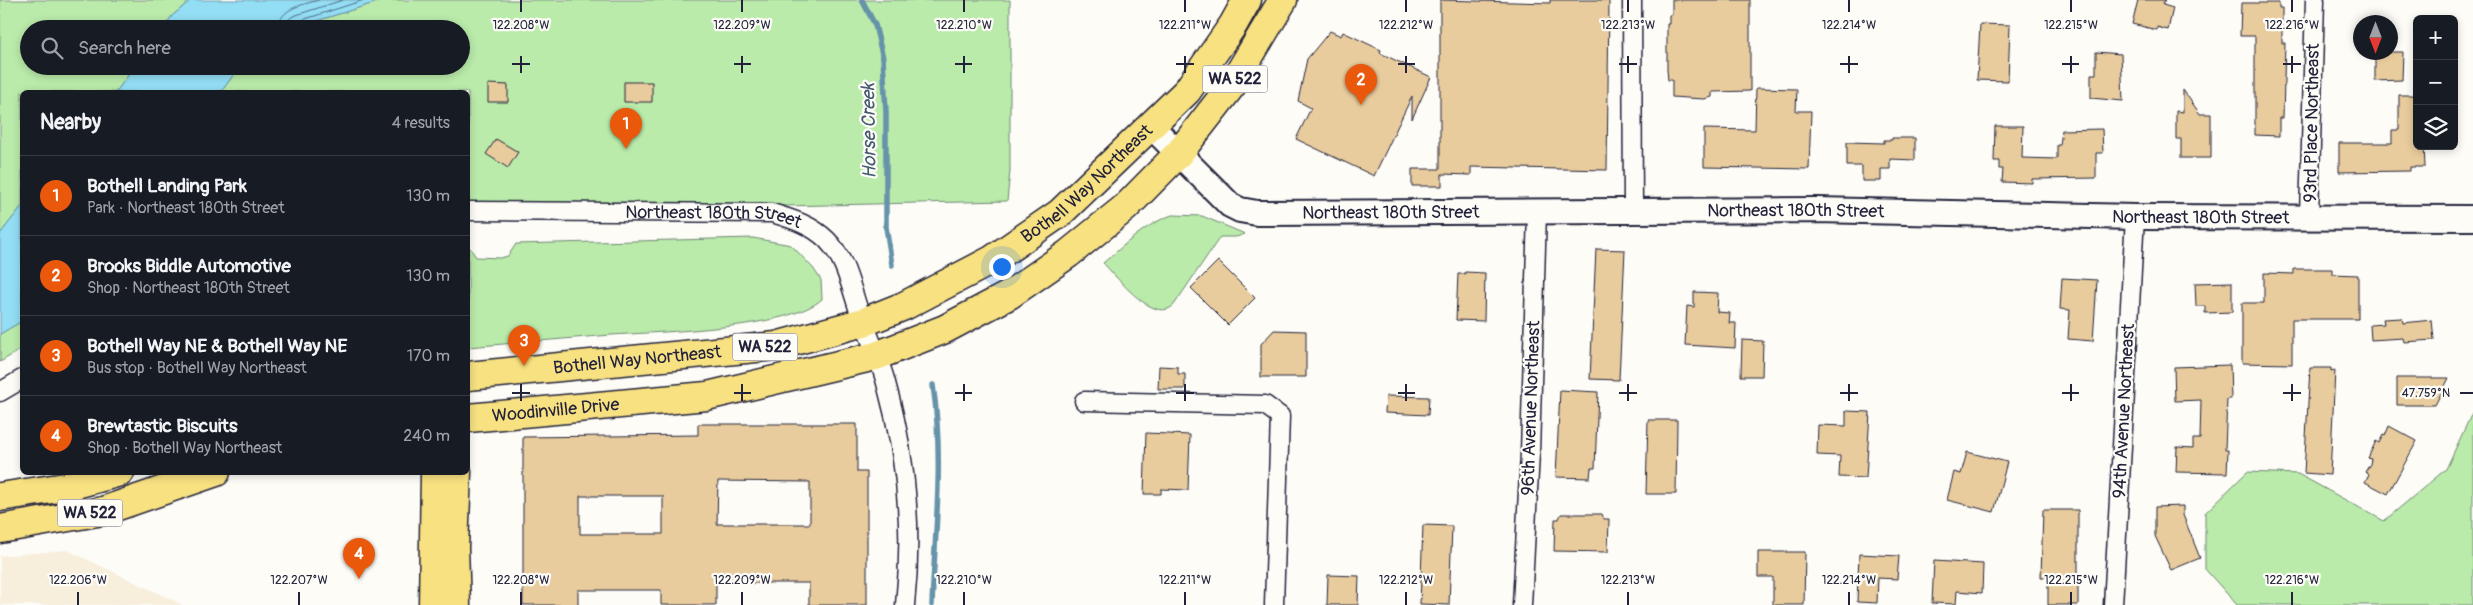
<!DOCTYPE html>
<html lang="en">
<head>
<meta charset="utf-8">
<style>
	:root { --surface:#171b24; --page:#242831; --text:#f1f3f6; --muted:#9ea1a6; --line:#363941; --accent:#ea580c }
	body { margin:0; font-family:Pangolin,sans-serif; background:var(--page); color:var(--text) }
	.controls { position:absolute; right:15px; top:15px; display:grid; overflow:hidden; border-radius:8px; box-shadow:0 2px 8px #0003 }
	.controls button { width:45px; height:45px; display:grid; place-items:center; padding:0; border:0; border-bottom:1px solid var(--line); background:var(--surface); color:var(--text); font:25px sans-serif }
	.compass { position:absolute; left:2353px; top:15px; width:45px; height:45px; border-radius:50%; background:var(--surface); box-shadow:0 2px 8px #0003; rotate:180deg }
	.you { position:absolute; left:1001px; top:266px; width:18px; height:18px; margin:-12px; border:4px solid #fff; border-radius:50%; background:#1a73e8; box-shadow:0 0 0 8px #1a73e833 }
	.badge { display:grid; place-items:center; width:32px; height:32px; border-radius:50%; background:var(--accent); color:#fff; font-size:16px; font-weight:700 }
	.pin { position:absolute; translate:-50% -41px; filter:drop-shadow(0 1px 2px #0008) }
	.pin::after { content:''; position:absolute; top:26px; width:18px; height:15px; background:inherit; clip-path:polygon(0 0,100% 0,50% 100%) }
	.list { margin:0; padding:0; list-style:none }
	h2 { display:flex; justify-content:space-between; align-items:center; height:65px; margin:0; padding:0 20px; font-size:21px }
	h2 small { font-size:16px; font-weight:400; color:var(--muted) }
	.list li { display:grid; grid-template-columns:32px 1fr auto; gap:15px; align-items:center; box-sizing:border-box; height:80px; padding:0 20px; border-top:1px solid var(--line) }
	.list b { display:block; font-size:19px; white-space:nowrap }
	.list p { margin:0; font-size:16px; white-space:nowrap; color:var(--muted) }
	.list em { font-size:16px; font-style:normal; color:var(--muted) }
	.icon { flex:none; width:28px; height:28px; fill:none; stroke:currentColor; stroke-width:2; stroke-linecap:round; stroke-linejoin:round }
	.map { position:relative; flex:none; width:2473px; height:605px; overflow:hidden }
	.search { position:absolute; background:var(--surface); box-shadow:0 2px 8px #0003; left:20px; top:20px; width:450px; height:55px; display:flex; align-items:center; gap:12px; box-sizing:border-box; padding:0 18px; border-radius:28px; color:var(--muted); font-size:19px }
	.panel { position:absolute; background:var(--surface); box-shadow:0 2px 8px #0003; left:20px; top:90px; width:450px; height:385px; border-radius:8px }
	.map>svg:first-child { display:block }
	.built { fill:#f7eedc }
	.green { fill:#baebaa; stroke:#6e8672 }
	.water { fill:#93def4; stroke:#6693aa }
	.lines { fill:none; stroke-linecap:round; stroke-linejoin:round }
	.shore { stroke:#4f6d85; stroke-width:1 }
	.stream { stroke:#6693aa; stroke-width:5.5 }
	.building { fill:#e9cc9d; stroke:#22223b; fill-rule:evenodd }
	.street-casing { stroke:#22223b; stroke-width:21 }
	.secondary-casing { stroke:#22223b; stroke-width:28 }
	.primary-casing { stroke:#22223b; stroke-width:31 }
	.street { stroke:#fdfcf7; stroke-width:18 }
	.secondary { stroke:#fdfcf7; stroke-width:24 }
	.primary { stroke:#f8e181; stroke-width:28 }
	.ticks { fill:none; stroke:#22223b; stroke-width:2 }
	.labels { text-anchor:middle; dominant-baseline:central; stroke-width:4.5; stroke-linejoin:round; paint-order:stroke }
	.shield { fill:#fdfcf7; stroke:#646373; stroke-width:1 }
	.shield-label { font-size:16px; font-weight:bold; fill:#22223b }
	.street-label { font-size:18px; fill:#22223b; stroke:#fdfcf7 }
	.water-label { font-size:19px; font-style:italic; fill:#445a72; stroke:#fdfcf7 }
	.ticks-label { font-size:12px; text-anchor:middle; fill:#22223b; stroke:#fdfcf7; stroke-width:4.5; stroke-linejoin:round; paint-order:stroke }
</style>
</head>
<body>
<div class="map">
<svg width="2473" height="605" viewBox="0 0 2473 605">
	<rect width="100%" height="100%" fill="#fdfcf7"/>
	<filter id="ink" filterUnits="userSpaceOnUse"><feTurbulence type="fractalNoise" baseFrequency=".02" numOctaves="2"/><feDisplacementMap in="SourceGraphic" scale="10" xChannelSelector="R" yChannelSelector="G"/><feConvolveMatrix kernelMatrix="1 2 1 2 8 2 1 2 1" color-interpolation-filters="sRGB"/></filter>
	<g filter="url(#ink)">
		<path class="built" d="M67 550 109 570 183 605H0V556Z"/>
		<path class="green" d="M0 0H191L172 16 163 29H29V66H135L116 92H22V206L0 234Z
			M384 0H1010V171L1007 201 783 206H468V92H221L240 66H461V29H290Z
			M1172 215 1202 216 1245 234 1236 237H1220L1174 305C1154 325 1117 277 1103 263 1125 245 1145 224 1172 215Z
			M753 238 791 245 813 268 821 280 822 299C790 329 658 332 611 335 563 339 515 343 468 347V248H470L476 257 500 258 508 256 516 244Z
			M22 321V349L0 362V334Z
			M2473 411V605H2237L2205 569V513L2247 472 2298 474 2384 521 2446 469Z"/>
		<path class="water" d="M191 0H384L290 29H163L172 16Z
			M135 66H240L221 92H116Z
			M22 206V321L0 334V234Z"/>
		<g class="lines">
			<path class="shore" d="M278 29C279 8 302 5 319 0
				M286 29 287 21 293 16 343 0
				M292 29 296 22 364 0"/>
			<path class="stream" d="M862 0 875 25 883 58 886 112V227L892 265
				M932 605C935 532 944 458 933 385"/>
		</g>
		<path class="building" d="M1440 0 1550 3V0H1609L1607 170 1471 167V175L1442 174V186H1412V169H1440Z
			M1672 0H1750V91L1712 92V97L1704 99 1672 97V80H1668L1667 70V24H1669V15H1672Z
			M2138 0H2165L2163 5 2173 8 2168 30 2157 27V30L2132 24Z
			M2241 3H2279V8H2282V43H2285L2283 118H2279V136L2255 135V36H2240Z
			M1980 24 2010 25 2008 81 1977 80Z
			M1330 31 1341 36 1343 32 1381 50 1380 53 1431 77 1412 119V96L1374 176 1296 139 1311 108 1298 101 1307 59Z
			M2096 52 2121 54 2123 101 2091 98V74H2096Z
			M2375 52H2403L2402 80 2375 81Z
			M624 82H652V102H624Z
			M488 84 508 85V102H488Z
			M1756 88 1797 89 1796 111H1811L1809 169 1704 167V129L1755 130Z
			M2183 90 2200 114H2211V158H2181V139H2176V111L2183 112Z
			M2399 95H2417V146H2424L2425 167H2410V171L2339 172V143H2392V130H2399Z
			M1995 126H2023L2022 158 2057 159V145H2060L2062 130 2102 129 2103 153H2096V178L2032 179V183L2002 182 2003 169H1999V161H1994Z
			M1892 138H1915V160L1890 159V169H1881V181H1862V166H1847V142L1884 143V140H1892Z
			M496 139 518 152 508 168 486 154Z
			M1596 249 1625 250 1619 380 1590 379Z
			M1218 261 1255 298 1228 325 1191 288Z
			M2294 269H2332V274L2358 275V319H2292V364L2242 363V303H2264V273L2294 274Z
			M1465 272 1485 273 1484 321 1456 320 1458 274H1465Z
			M2062 278 2097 280 2093 341 2068 339 2070 310 2060 309Z
			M2232 282V312L2205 313V306H2196L2195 283Z
			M1694 292 1718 293 1717 312 1730 313 1729 323H1736L1735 348 1685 345 1687 306 1694 307Z
			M2402 318 2403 323 2432 320 2434 340 2404 342 2403 338 2371 340 2370 325 2384 324 2383 319Z
			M1274 330 1306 331V377H1261V344Z
			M1742 340 1763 341 1762 376H1741Z
			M2230 365 2231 399H2227L2225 450H2228L2227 473 2176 472 2177 447 2193 448V439H2200L2201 400 2175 401 2174 367Z
			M1159 366 1178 367V374H1185V389H1158Z
			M2310 368H2331V371L2335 370 2330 475 2304 473Z
			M2397 378H2449L2435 405H2397Z
			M1560 390 1598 392 1595 468H1591L1590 478 1556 477Z
			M1386 396 1429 397 1428 415 1385 413Z
			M1846 411 1870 412 1866 478 1839 477 1840 456 1817 455 1818 425 1846 426Z
			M1648 420H1677L1676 494H1646Z
			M698 424H857V472H867V605H809V583H716V605H661V590H578V605H523V437L698 435ZM718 481 810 482V524H717ZM580 496H663V534H580Z
			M2389 426 2417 441 2388 494 2365 482 2369 474 2365 472 2370 464 2371 459 2368 458 2376 441 2379 443 2383 435 2385 436Z
			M1146 433 1190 435 1188 490 1161 489V494H1144Z
			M1967 452 2007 462 1994 512 1947 500 1954 472 1961 474Z
			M2183 506V515L2200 558 2171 570 2155 536V507Z
			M2043 510H2078V605H2048V577H2041Z
			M1561 514H1602L1604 519H1609L1608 552 1554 551 1555 519H1559Z
			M1423 525 1452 526 1449 605 1420 604Z
			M1758 552H1805L1804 605H1773V577H1758Z
			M1859 554 1899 556 1897 579 1878 578 1877 603 1857 602Z
			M1934 561 1983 564 1982 593 1957 591 1956 604 1932 603Z
			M1328 575 1359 576 1358 605H1327Z"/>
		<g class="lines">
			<defs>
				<g id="street">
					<path d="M1632 0 1633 212"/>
					<path id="s1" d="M468 211 772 213C792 219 812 225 827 240 845 258 850 284 858 308 867 333 879 357 886 383 906 455 913 531 905 605"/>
					<path d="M2309 216 2315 0"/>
					<path d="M0 392 22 379"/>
					<path d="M1084 401 1265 405 1280 416 1274 605"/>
					<path d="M1522 605 1530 453 1537 211"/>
					<path d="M2113 605 2135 217"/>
				</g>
				<g id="secondary">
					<path id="s2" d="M1151 126 1230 205 1240 210 1257 213 1817 210 2135 217 2473 218"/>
				</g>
				<g id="primary">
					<path id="s3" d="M468 376 776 346 864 322 904 306 992 260 1060 213 1187 91 1233 25 1247 0"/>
					<path id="s4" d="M468 418 707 396 876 356 945 329 1009 295 1068 254 1126 207 1179 153 1232 85 1283 0"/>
					<path d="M0 497 65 487 120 472"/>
					<path d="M0 529 103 511 216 472"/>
					<path d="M433 605 435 472"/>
					<path d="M456 605 454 548 457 472"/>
				</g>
			</defs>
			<use href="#street" class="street-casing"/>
			<use href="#secondary" class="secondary-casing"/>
			<use href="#primary" class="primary-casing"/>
			<use href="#street" class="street"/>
			<use href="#secondary" class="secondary"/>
			<use href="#primary" class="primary"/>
		</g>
	</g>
	<path class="ticks" d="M521 0V12M742 0V12M964 0V12M1185 0V12M1406 0V12M1628 0V12M1849 0V12M2071 0V12M2292 0V12M521 56V73M742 56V73M964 56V73M1185 56V73M1406 56V73M1628 56V73M1849 56V73M2071 56V73M2292 56V73M512 64H530M734 64H751M955 64H972M1176 64H1194M1398 64H1415M1619 64H1637M1840 64H1858M2062 64H2079M2283 64H2301M521 384V401M742 384V401M964 384V401M1185 384V401M1406 384V401M1628 384V401M1849 384V401M2071 384V401M2292 384V401M512 393H530M734 393H751M955 393H972M1176 393H1194M1398 393H1415M1619 393H1637M1840 393H1858M2062 393H2079M2283 393H2301M2460 393H2473M78 592V605M299 592V605M521 592V605M742 592V605M964 592V605M1185 592V605M1406 592V605M1628 592V605M1849 592V605M2071 592V605M2292 592V605"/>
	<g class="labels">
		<g class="shield">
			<rect x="1202.5" y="65.5" width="65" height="27" rx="4"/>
			<rect x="732.5" y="333.5" width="65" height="27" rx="4"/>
			<rect x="57.5" y="499.5" width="65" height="27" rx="4"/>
		</g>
		<g class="shield-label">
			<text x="1235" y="79">WA 522</text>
			<text x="765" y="347">WA 522</text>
			<text x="90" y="513">WA 522</text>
		</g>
		<g class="street-label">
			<text transform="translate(2312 123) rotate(-89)">93rd Place Northeast</text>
			<text stroke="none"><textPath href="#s3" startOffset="665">Bothell Way Northeast</textPath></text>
			<text stroke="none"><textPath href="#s2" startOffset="274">Northeast 180th Street</textPath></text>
			<text stroke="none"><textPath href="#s2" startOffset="679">Northeast 180th Street</textPath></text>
			<text stroke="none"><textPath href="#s2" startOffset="1084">Northeast 180th Street</textPath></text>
			<text stroke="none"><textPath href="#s1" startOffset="246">Northeast 180th Street</textPath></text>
			<text stroke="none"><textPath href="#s3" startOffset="170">Bothell Way Northeast</textPath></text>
			<text transform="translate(1531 408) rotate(-88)">96th Avenue Northeast</text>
			<text stroke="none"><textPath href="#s4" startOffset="88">Woodinville Drive</textPath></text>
			<text transform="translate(2124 411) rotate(-87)">94th Avenue Northeast</text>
		</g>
		<g class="water-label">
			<text transform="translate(869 131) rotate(-91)">Horse Creek</text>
		</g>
	</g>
	<g class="ticks-label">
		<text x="521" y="29">122.208°W</text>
		<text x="742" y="29">122.209°W</text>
		<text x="964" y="29">122.210°W</text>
		<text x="1185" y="29">122.211°W</text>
		<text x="1406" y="29">122.212°W</text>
		<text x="1628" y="29">122.213°W</text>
		<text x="1849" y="29">122.214°W</text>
		<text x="2071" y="29">122.215°W</text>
		<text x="2292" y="29">122.216°W</text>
		<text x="2426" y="397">47.759°N</text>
		<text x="78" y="584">122.206°W</text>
		<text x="299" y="584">122.207°W</text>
		<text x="521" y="584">122.208°W</text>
		<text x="742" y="584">122.209°W</text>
		<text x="964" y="584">122.210°W</text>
		<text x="1185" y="584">122.211°W</text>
		<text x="1406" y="584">122.212°W</text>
		<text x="1628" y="584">122.213°W</text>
		<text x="1849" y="584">122.214°W</text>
		<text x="2071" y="584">122.215°W</text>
		<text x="2292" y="584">122.216°W</text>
	</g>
</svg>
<div class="controls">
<button>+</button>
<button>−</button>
<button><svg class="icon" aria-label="layers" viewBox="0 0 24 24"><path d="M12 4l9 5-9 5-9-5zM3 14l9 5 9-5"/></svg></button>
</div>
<svg class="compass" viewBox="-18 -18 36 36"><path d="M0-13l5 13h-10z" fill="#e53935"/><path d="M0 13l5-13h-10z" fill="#9ea1a6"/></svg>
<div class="you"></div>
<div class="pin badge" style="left:626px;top:149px">1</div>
<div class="pin badge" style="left:1361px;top:105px">2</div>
<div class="pin badge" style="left:524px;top:366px">3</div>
<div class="pin badge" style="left:359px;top:579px">4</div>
<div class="search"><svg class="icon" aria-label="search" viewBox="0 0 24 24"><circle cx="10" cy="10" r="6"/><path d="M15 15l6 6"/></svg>Search here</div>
<section class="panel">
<h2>Nearby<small>4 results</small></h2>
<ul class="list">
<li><span class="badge">1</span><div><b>Bothell Landing Park</b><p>Park · Northeast 180th Street</p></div><em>130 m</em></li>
<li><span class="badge">2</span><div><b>Brooks Biddle Automotive</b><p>Shop · Northeast 180th Street</p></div><em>130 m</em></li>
<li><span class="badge">3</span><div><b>Bothell Way NE &amp; Bothell Way NE</b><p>Bus stop · Bothell Way Northeast</p></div><em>170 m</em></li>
<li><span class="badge">4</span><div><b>Brewtastic Biscuits</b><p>Shop · Bothell Way Northeast</p></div><em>240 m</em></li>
</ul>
</section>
</div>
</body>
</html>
